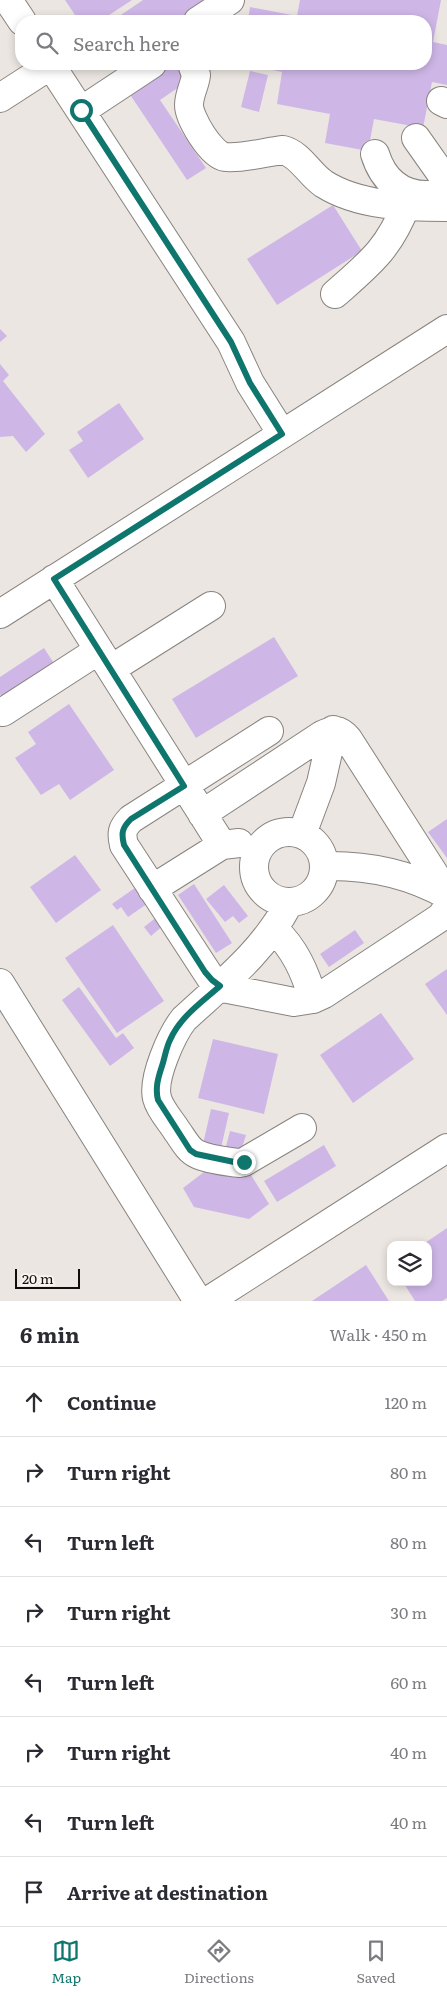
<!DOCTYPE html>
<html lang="en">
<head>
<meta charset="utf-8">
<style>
	:root { --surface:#fff; --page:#f2f2f3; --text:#2b2b33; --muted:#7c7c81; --line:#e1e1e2; --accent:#0f766e }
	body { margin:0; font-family:Literata,serif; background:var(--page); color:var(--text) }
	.controls { position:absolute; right:15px; bottom:15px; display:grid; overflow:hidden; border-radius:10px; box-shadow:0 2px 8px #0003 }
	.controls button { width:45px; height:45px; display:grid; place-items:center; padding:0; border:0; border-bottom:1px solid var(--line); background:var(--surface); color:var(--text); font:25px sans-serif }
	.scale { position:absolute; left:15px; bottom:12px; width:65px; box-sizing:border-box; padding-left:5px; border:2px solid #100e0d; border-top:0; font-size:14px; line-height:18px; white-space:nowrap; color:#100e0d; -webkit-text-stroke:4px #f9f3ee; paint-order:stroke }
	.stop { position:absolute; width:15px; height:15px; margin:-11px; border:4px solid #0f766e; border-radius:50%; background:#fff }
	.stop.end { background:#0f766e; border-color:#fff; box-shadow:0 1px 5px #0008 }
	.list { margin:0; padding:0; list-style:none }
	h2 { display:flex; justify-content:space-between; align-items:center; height:65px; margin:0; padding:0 20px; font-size:21px }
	h2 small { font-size:16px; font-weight:400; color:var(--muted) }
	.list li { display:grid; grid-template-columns:32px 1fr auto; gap:15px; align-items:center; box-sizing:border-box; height:70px; padding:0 20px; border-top:1px solid var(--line) }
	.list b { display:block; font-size:19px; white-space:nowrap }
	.list em { font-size:16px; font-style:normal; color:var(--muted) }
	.icon { flex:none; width:28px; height:28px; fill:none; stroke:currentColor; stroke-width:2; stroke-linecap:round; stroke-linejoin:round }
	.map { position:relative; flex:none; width:447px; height:1301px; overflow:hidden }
	.search { position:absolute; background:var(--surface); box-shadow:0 2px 8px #0003; left:15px; right:15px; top:15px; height:55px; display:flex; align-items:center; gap:12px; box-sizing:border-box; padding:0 18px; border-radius:20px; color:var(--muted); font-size:19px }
	.sheet { height:625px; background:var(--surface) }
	nav { display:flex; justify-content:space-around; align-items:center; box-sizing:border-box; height:70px; border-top:1px solid var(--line); background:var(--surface); font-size:14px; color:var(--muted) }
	nav a { display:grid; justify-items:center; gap:2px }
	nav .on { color:var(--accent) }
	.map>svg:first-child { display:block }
	.building { fill:#ceb7e7 }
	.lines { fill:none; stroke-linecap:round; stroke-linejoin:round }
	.minor-casing { stroke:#88837e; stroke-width:30 }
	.minor { stroke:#fff; stroke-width:28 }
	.route { stroke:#0f766e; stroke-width:6 }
</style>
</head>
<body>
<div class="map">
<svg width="447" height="1301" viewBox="0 0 447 1301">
	<rect width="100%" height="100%" fill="#ebe6e1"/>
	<path class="building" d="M65 0H132L100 21H79Z
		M143 0H221L190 21H112Z
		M300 0H441L433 42 447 45V85L432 82 423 128 374 119 368 151 325 143 330 114 277 104 282 72 244 64H426V21H248L250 7 297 16Z
		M172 64H186L195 76 160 100 206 168 187 180 129 93Z
		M250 71 268 75 259 112 241 107Z
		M333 205 362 251 277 305 247 259Z
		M0 329 7 336 0 342Z
		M0 364 9 375 3 381 45 434 26 452 13 436 0 437Z
		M119 403 144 439 88 478 69 450 83 441 77 432Z
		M274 637 298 676 196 738 172 699Z
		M44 648 55 665 4 700 0 694V677Z
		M69 704 114 770 70 800 59 784 41 795 15 758 36 744 28 732Z
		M447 819V858L428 832Z
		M75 855 101 890 56 923 30 887Z
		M142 883 154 899 128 917 121 907 117 910 112 904Z
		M194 884 232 943 216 953 178 895Z
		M224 885 248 916 239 923 233 916 225 922 206 899Z
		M158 916 165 924 151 936 144 927Z
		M113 925 164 1001 117 1033 65 958Z
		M355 930 364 943 329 967 320 954Z
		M447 969V1015L425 984Z
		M79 987 116 1038 123 1033 134 1048 110 1066 62 1000Z
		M381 1013 414 1059 353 1103 320 1055Z
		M213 1039 278 1054 264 1114 198 1098Z
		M211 1109 229 1113 221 1148 203 1144Z
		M230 1131 246 1135 240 1154 225 1150Z
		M324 1145 336 1166 277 1202 264 1181Z
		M208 1169 251 1175 269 1204 249 1219 194 1207 183 1188Z
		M447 1228V1298L442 1301H415L403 1282H428V1245H422Z
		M366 1265 389 1301H312Z"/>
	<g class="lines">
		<defs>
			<path id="minor" d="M8 0 22 21
				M198 21 230 0
				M50 64 231 342 250 383 282 434
				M192 64 196 75C195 85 189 94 189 105 189 118 211 155 225 157 241 159 266 152 283 150 300 154 309 174 324 184 359 206 407 207 447 207
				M0 98 51 65
				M441 101 447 104
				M81 111 152 64
				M416 138 447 182
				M375 154C383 180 401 196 429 195
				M335 294C369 264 389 249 406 205
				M54 579 222 845
				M0 614 447 329
				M111 669 211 606
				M3 712 99 650
				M269 731 131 819C122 828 121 833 124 845L212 980 228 989 294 1002 313 999 324 994 441 917 447 908
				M202 814 322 735C334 729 339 729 348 739L447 894
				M254 867a35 35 0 1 1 70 0a35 35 0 1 1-70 0Z
				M302 834 321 783 333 730
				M324 866C368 865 408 873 447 895
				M152 889 222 845 239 843
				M289 903C263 952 224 982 184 1019 172 1034 152 1078 157 1098 160 1110 171 1121 177 1131 183 1139 188 1150 197 1154 209 1160 226 1161 239 1163L244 1162 302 1128
				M274 929C295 949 305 972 313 999
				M0 983 198 1301
				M208 1301 447 1148"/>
		</defs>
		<use href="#minor" class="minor-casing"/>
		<use href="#minor" class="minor"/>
	</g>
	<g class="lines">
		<path class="route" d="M81 110 231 342 250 383 282 434 54 579 184 786 131 819C122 828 121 833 124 845L205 972 212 980 220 986C202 1002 180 1017 170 1040 166 1048 165 1057 162 1066 158 1078 155 1088 158 1100L190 1150 196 1154 239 1163 244 1162"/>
	</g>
</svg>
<div class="controls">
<button><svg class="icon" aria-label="layers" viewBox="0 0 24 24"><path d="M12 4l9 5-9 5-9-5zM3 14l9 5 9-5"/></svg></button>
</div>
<div class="scale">20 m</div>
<div class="stop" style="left:81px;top:110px"></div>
<div class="stop end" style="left:244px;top:1162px"></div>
<div class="search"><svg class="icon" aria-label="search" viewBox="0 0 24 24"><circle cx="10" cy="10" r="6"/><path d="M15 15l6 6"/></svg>Search here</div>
</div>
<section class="sheet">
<h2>6 min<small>Walk · 450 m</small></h2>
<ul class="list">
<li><svg class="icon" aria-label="ahead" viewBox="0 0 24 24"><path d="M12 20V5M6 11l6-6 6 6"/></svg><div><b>Continue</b></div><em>120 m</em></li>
<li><svg class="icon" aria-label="right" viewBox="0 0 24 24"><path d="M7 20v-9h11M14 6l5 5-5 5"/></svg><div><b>Turn right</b></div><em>80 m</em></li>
<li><svg class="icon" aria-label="left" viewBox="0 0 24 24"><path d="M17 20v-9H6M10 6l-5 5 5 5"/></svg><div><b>Turn left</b></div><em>80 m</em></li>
<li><svg class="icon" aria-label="right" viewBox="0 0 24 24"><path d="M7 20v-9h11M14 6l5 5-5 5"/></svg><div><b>Turn right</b></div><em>30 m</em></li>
<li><svg class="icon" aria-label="left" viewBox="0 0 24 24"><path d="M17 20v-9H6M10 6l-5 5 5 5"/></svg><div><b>Turn left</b></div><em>60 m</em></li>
<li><svg class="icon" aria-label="right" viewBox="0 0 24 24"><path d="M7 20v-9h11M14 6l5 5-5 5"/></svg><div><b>Turn right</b></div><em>40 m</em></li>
<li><svg class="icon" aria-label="left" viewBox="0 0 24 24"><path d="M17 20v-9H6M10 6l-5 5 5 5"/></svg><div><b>Turn left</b></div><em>40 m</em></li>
<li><svg class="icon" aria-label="arrive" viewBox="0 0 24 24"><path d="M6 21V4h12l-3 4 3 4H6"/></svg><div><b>Arrive at destination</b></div></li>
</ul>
</section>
<nav>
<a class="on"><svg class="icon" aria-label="map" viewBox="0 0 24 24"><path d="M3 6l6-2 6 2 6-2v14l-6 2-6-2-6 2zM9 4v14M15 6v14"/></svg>Map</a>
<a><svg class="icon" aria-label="directions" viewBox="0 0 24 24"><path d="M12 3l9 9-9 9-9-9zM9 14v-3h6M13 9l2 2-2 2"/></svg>Directions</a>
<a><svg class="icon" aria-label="saved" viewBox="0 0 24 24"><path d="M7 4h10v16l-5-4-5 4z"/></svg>Saved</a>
</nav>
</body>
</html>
